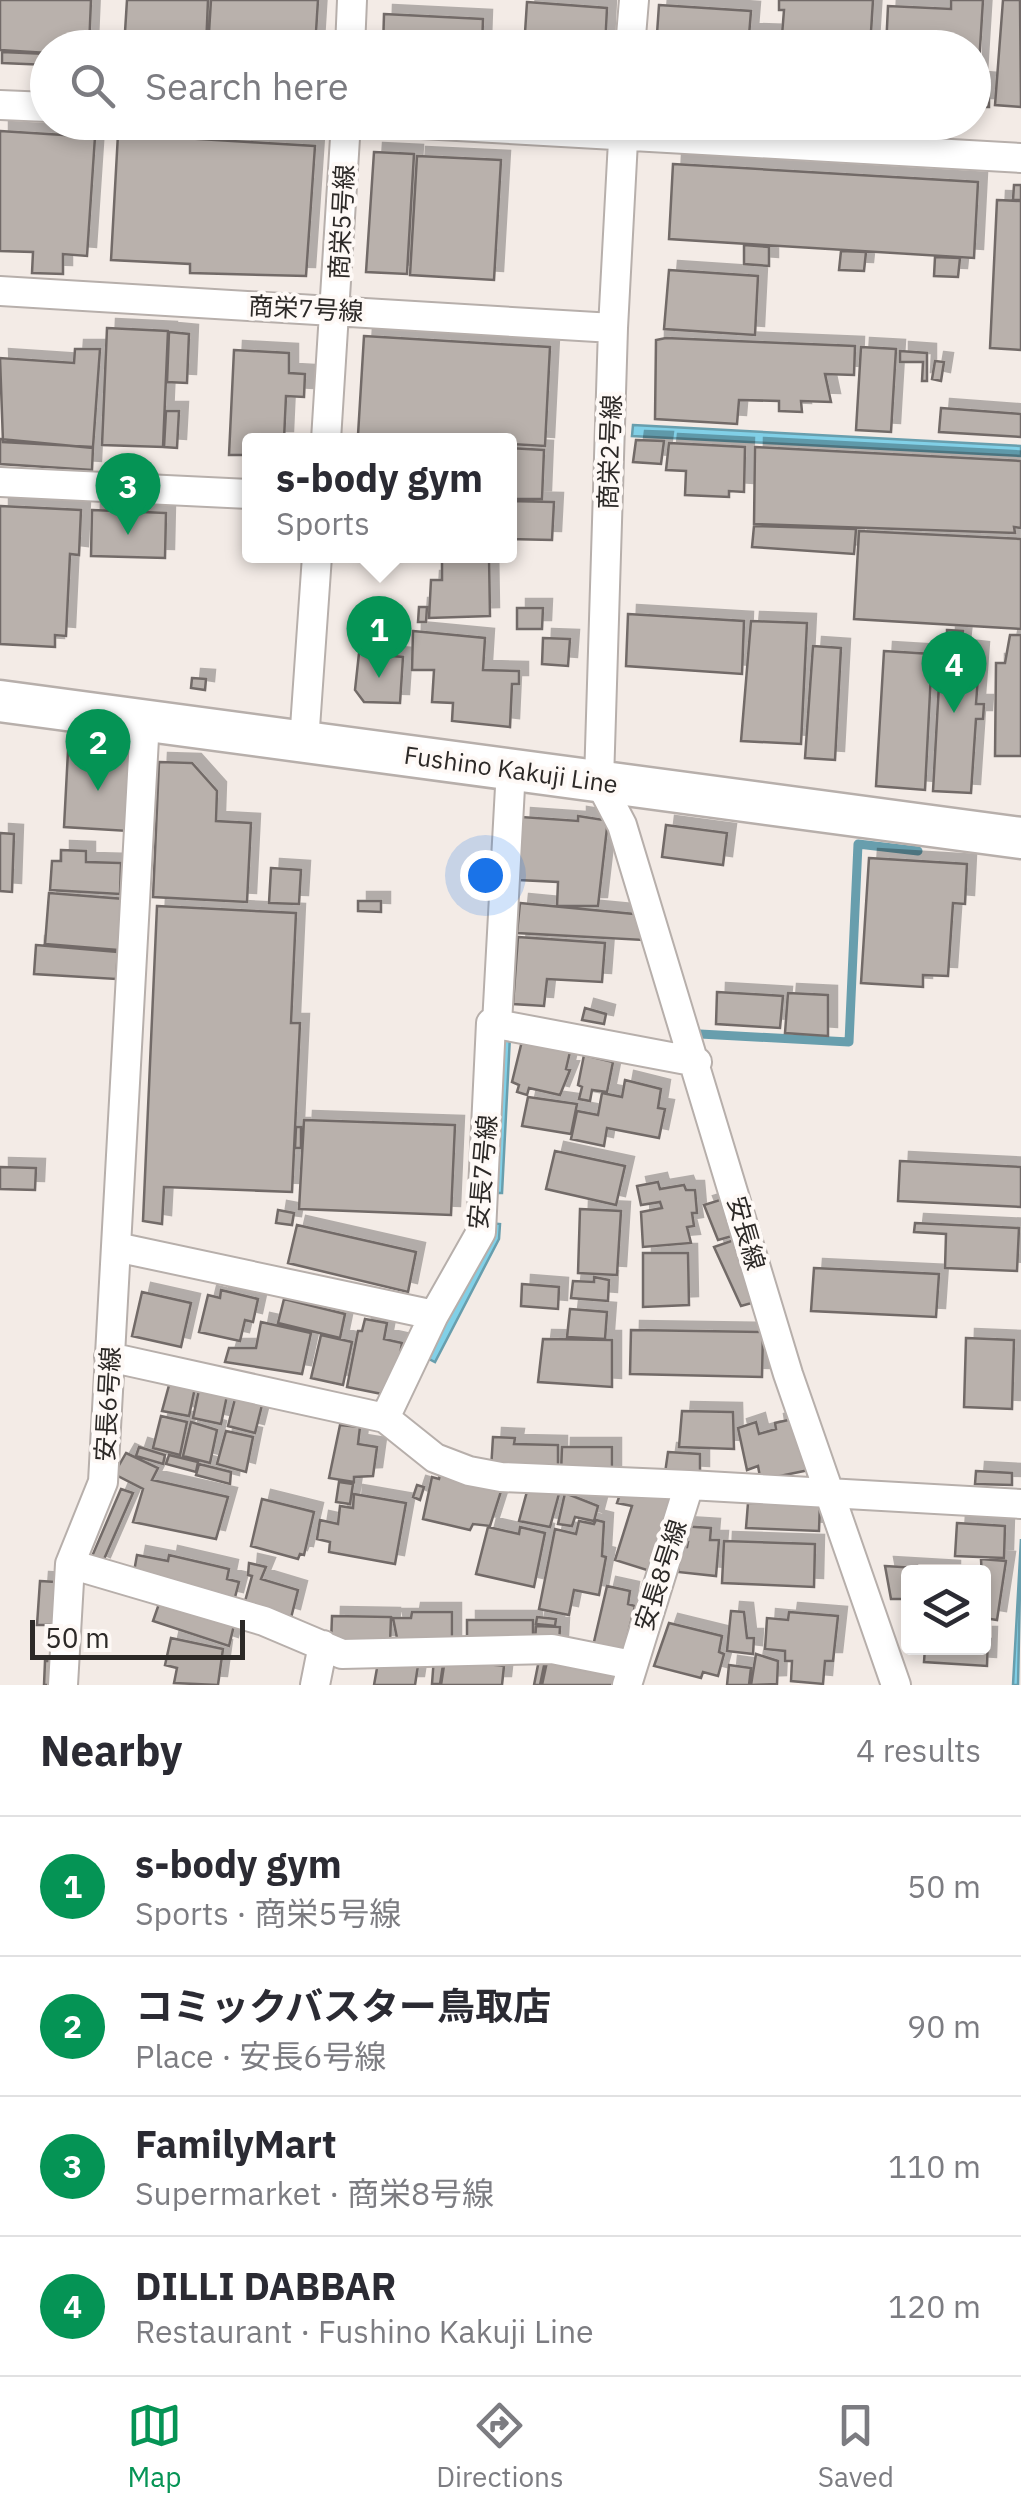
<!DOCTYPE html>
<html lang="en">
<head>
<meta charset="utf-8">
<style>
	:root { --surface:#fff; --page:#f2f2f3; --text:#2b2b33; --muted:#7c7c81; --line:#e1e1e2; --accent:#059455 }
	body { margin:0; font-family:"IBM Plex Sans","Noto Sans JP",sans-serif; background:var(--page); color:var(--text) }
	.controls { position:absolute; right:30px; bottom:30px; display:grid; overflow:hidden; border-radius:10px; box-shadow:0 5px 15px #0003 }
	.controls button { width:90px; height:90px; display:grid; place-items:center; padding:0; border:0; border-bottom:2px solid var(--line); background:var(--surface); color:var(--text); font:50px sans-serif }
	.scale { position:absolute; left:30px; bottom:25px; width:215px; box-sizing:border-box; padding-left:10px; border:5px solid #2c2927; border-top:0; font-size:28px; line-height:35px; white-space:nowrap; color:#2c2927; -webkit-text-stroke:8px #fef9f6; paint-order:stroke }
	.you { position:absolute; left:485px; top:875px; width:35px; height:35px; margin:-25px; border:8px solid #fff; border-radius:50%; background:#1a73e8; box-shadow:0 0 0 15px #1a73e833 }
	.badge { display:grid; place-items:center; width:65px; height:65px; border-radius:50%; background:var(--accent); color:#fff; font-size:32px; font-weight:700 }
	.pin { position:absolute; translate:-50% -82px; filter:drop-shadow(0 2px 5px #0008) }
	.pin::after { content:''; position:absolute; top:52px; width:35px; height:30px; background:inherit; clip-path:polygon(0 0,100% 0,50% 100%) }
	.popup { position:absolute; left:242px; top:433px; width:275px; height:130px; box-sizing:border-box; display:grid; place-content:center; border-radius:10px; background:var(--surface); filter:drop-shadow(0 2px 8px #0005); font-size:32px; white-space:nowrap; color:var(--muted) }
	.popup b { font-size:38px; color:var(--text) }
	.popup::after { content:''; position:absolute; left:50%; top:100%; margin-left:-20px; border:20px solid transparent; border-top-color:var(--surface) }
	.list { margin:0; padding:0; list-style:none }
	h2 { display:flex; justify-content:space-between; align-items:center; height:130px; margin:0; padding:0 40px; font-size:42px }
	h2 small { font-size:32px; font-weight:400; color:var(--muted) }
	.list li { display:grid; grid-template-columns:65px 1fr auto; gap:30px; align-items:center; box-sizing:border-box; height:140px; padding:0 40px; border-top:2px solid var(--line) }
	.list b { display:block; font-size:38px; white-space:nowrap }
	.list p { margin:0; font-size:32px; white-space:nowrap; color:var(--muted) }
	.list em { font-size:32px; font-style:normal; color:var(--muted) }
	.icon { flex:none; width:55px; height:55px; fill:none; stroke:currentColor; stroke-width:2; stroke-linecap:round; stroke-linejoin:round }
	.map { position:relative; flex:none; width:1021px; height:1685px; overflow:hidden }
	.search { position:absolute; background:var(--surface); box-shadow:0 5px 15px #0003; left:30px; right:30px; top:30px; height:110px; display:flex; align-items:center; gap:25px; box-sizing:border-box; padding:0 35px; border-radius:55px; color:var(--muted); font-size:38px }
	.sheet { height:690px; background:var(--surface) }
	nav { display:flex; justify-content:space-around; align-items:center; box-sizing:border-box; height:140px; border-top:2px solid var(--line); background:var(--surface); font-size:28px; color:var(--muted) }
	nav a { display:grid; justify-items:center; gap:5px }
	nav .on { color:var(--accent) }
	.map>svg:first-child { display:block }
	.water { fill:#81d0e7; stroke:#689ead; stroke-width:2.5 }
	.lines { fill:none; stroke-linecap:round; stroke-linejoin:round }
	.stream { stroke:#689ead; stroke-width:9 }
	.building { fill:#b9b1ac; stroke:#726b67; stroke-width:2.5; filter:url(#shadow) }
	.street-casing { stroke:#b7afab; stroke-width:32 }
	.secondary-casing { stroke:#b7afab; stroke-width:45 }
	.street { stroke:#fff; stroke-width:28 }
	.secondary { stroke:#fff; stroke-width:40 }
	.labels { text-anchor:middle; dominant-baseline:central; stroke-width:8; stroke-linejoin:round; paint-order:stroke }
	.street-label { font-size:25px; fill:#2c2927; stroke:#fef9f6 }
</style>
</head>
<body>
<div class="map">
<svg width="1021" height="1685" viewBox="0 0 1021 1685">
	<defs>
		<filter id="shadow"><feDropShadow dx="9" dy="-9" stdDeviation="0" flood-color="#0004"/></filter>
	</defs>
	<rect width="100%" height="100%" fill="#f3ebe6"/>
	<path class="water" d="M633 425 1021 446V456L632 436Z
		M510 1036 502 1193H492L500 1044Z
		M490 1223 500 1224 499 1239 435 1362 427 1358 491 1236Z
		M1021 1539 1018 1685H1013Z"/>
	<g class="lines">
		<path class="stream" d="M700 1034 849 1042 858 844 918 851"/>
	</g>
	<path class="building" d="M0 0H91L89 48H48V53L0 50Z
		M127 0H208L206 48H124Z
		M211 0H318L315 48H208Z
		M779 0H873L870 48H781L784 10H779Z
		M951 0H983L978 81 989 82V107H974V48H886L888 6 951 9Z
		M1003 0H1020L1021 107 995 105Z
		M527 2 607 8 605 48H524Z
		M659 5 751 11 748 48H656Z
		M384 14 483 19 482 48H383Z
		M750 33 781 34 780 48H750Z
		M2 52 48 54V65L2 63Z
		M0 131 95 137 87 256 63 254V274L32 273 33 252 0 251Z
		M118 134 315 146 306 276 190 273V264L111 260Z
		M374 152 414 154 407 274 366 272Z
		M417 156 501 160 494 280 410 275Z
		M673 164 978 182 974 258 669 239Z
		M1014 185H1021V200H1013Z
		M997 200 1021 201V350L990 348Z
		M744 245 769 247V266L744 264Z
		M841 251 866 252 864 271 839 270Z
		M935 257 960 258 958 277 934 276Z
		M669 270 758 276 755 335 664 329Z
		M107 328 168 331 163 447 102 445Z
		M169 332 189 334 187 383 167 382Z
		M364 336 550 347 545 446 358 435Z
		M666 338 855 346 854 375 825 374 831 402 801 401 802 412 779 411V401L739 400 737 424 655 419 656 340Z
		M861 347 896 349 891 432 856 430Z
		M75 349H100L93 447 3 442 0 358 74 363Z
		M234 350 289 353V373L305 374 304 397 286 396 284 440H249V455H229Z
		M900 351 927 353V381H922L923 362H900Z
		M935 361 944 362 941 381 932 379Z
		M941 408 1021 414V437L939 432Z
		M166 411H179L177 448 164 447Z
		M0 439 93 448 92 470 0 464Z
		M636 440 664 441 661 464 633 462Z
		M669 443 745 447 744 492 729 491V497L685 495 686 471 666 470Z
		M755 447 1021 461V528L1014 527 1015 533 754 524Z
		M509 448 544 450 542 499H509Z
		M509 501 554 502 552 540 509 539Z
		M0 506 81 510 79 555 70 554 66 636 55 635V647L0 644Z
		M92 510 166 513 165 558 91 556Z
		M754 526 856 529 854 554 752 547Z
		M859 531 1021 539V629L854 619Z
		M442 556H489L490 616 429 618 431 580H442Z
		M419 607H427L426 622H418Z
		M517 608H543L542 629H517Z
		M628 614 744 621 742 674 626 666Z
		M751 621 807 623 801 744 741 741Z
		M947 630 963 631 961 649 980 651 976 704H984L983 719H976L971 793 933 791 941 648H947Z
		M413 631 485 638 483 670 519 671V684H512L510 727 452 721 453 703 432 702 434 670H412Z
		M1010 635H1021V756H995L996 663H1005Z
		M543 638 570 639 568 666 542 664Z
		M813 646 841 648 835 760 805 758Z
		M884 651 932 654 925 790 876 786Z
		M359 653 403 657 400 703 364 702 355 690Z
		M192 678 206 679 205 690 191 688Z
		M68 751 131 754 128 831 64 827Z
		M159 762 192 763 217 791 216 821 251 823 247 902 153 897Z
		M578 816 604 820 607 828 598 906H557L558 882 519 880 522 817 578 821Z
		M666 825 727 833 723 865 662 857Z
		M0 833 14 834 12 892 0 891Z
		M61 850 86 851V862L121 863 120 894 50 890 52 861H61Z
		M869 858 967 864 965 904 953 903 948 976 923 975V987L861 983Z
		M271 868 301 870 299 904 269 903Z
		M49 893 124 899 118 950 45 944Z
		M358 901H381V912L358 911Z
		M520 903 634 914 643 940 517 933Z
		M157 906 296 913 291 1023H300L292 1192 164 1187 162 1224 143 1221Z
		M518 937 605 943 602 982 547 979 544 1006 513 1004Z
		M36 945 118 952 116 979 34 974Z
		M717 992 783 996 780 1028 716 1024Z
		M788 993 828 995V1036L785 1033Z
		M585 1008 606 1014 604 1024 582 1020Z
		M522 1041 570 1052 566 1069 570 1070 560 1095 529 1088 527 1095 517 1092 519 1085 512 1082Z
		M584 1055 613 1062 607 1092 592 1090 590 1101 579 1099 582 1087 578 1085Z
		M625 1080 661 1089 658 1108 665 1109 659 1138 607 1128 604 1146 571 1139 577 1111 598 1115 602 1093 622 1097Z
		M528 1097 577 1104 571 1134 522 1126Z
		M304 1120 455 1125 451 1215 299 1209Z
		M296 1127H301V1148H295Z
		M555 1151 625 1166 616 1205 546 1189Z
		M900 1161 1021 1167V1207L898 1201Z
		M0 1167 36 1168 35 1190 0 1189Z
		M658 1182 660 1189 684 1185 686 1190H695L697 1213H692L694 1226 687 1227 691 1243 643 1247 641 1212 662 1208 660 1202 641 1205 637 1186Z
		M723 1199 736 1235 718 1240 704 1205Z
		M580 1209 621 1211 617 1275 578 1273Z
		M278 1210 294 1213 292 1225 276 1223Z
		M915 1223 1019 1228 1017 1271 945 1268 946 1234 914 1232Z
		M297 1225 416 1252 408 1292 288 1263Z
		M737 1239 759 1301 741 1306 714 1247Z
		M643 1253H688L689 1305 643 1307Z
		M814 1268 939 1274 936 1317 811 1311Z
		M594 1277 609 1280 608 1301 571 1298 573 1281 594 1282Z
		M522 1284 559 1287 558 1309 521 1306Z
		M221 1290 258 1299 253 1322 245 1320 240 1341 199 1332 208 1295 220 1298Z
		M142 1292 191 1303 181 1347 132 1336Z
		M284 1299 345 1314 340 1338 278 1323Z
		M570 1309 607 1312 605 1339 567 1337Z
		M365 1319 387 1323 384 1339 402 1343 396 1377 387 1395 347 1387 358 1331H362Z
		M261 1322 311 1333 302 1374 225 1362 229 1348H256Z
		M631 1330 763 1332 762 1377 630 1374Z
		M321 1335 352 1342 343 1385 311 1378Z
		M966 1338 1014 1340 1012 1409 964 1407Z
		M543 1339 612 1340V1387L538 1382Z
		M171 1378 196 1383 189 1416 162 1411Z
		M200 1385 228 1391 221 1424 193 1418Z
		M236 1395 263 1401 255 1433 228 1426Z
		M682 1411 733 1412 734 1449 679 1447Z
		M161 1416 187 1422 180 1455 153 1448Z
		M797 1418 809 1470 775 1477H760L758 1466 747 1470 738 1428 756 1422 759 1434 776 1429 775 1423Z
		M191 1422 217 1430 210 1463 183 1456Z
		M340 1425 360 1427 358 1444 377 1447 373 1476 354 1477V1482L329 1478Z
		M226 1431 253 1437 246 1472 217 1464Z
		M493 1437 515 1438 514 1444 558 1445V1472L491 1469Z
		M139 1447 165 1455 163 1464 136 1456Z
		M562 1447H612V1474L561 1473Z
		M668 1452 700 1454V1475L665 1473Z
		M126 1453 158 1468 152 1480 228 1497 216 1539 133 1522 143 1489 114 1474Z
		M169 1455 198 1462 196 1472 166 1464Z
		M199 1464 231 1472 230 1484 196 1475Z
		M976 1471 1012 1473V1485L975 1484Z
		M440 1475 503 1485 490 1526 473 1524 470 1530 423 1519 432 1477 439 1479Z
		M339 1482 353 1484 350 1504 336 1502Z
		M529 1484 560 1490 550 1527 519 1521Z
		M417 1485 424 1487 420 1500 413 1497Z
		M623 1485 677 1494 650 1571 615 1560 632 1506 617 1503Z
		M121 1489 133 1493 101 1566 90 1561Z
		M565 1493 598 1506 594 1521 575 1517 572 1526 558 1524Z
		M354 1494 406 1503 395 1564 329 1552 330 1542 317 1539 320 1520 338 1524 340 1506 353 1508Z
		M262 1499 314 1512 304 1555 300 1554 298 1559 251 1546Z
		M820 1502 819 1531 746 1528 748 1503Z
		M596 1520 604 1522 602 1556 606 1557 599 1595 574 1590 569 1615 539 1609 555 1529 576 1534 579 1521 594 1524Z
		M957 1523 1005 1526 1004 1558 955 1556Z
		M680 1526 711 1528 710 1540H719L716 1576 678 1572 681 1547H687L688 1542 678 1541Z
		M488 1527 519 1534 520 1527 545 1533 534 1587 476 1574Z
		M724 1541 815 1544 814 1587 722 1583Z
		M137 1555 168 1561 169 1555 229 1569 227 1579 239 1582 234 1601 133 1577Z
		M981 1559 1006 1561 997 1620 984 1618Z
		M249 1563 266 1567 261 1579 298 1590 291 1618 244 1605 252 1576 248 1575Z
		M885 1566 951 1570V1572H908V1599H891Z
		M40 1581 56 1582 53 1625H37Z
		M607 1586 630 1591 628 1604 635 1606 623 1653 593 1646Z
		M161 1598 235 1621 229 1646 153 1621Z
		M731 1611 744 1612 747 1638H754L753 1654 727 1651Z
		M412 1612H452V1644L398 1643 393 1618H411Z
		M789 1612 838 1616 833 1661H825L823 1684 791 1681 792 1661H785V1651L765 1649 767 1618 788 1620Z
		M332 1616 391 1617 390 1644 331 1643Z
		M537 1617 556 1619 555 1626 536 1624Z
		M467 1620H533V1644H467Z
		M669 1623 722 1636 719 1652 724 1654 718 1676 703 1672 701 1678 654 1666Z
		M536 1626 560 1627 559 1644 535 1642Z
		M984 1636H988L987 1666 924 1662 925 1648H984Z
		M171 1638 223 1649 218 1685 174 1683 177 1668 165 1665Z
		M756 1654 778 1661 777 1684 751 1685Z
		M540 1655 546 1656 540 1685H534Z
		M379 1657 419 1659 415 1685H374Z
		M434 1657 444 1659 440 1684H432Z
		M548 1657 618 1671 615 1685H542Z
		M445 1659 504 1666 502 1685H441Z
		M45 1661H55L54 1685H44Z
		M729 1665 751 1668 749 1685H727Z"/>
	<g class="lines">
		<defs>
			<path id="street" d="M350 48 352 0
				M630 48 634 0
				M0 105 48 107
				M386 122 1021 158
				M624 122 613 328 599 781 622 825 788 1374 896 1685
				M0 291 613 328
				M326 440 346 122
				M0 482 249 494
				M145 720 103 1482 70 1564 264 1621 342 1654 552 1649 632 1665
				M304 742 317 556
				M497 1024 511 769
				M116 1247 434 1315 481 1232 491 1023 697 1062
				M109 1357 385 1418 435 1458 469 1471 501 1477 689 1485
				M385 1418 434 1315
				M63 1685 70 1564
				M315 1685 323 1645
				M627 1685 689 1485 1021 1504"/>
			<path id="secondary" d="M0 701 1021 838"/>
		</defs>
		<use href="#street" class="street-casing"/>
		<use href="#secondary" class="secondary-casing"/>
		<use href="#street" class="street"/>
		<use href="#secondary" class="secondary"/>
	</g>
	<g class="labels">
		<g class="street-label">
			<text transform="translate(341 222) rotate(-87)">商栄5号線</text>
			<text transform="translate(306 308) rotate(3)">商栄7号線</text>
			<text transform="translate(609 452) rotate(-88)">商栄2号線</text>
			<text transform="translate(511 769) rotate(8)">Fushino Kakuji Line</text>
			<text transform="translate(482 1172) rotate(-85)">安長7号線</text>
			<text transform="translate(747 1233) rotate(74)">安長線</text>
			<text transform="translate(107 1404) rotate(-87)">安長6号線</text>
			<text transform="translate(660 1575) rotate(-72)">安長8号線</text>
		</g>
	</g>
</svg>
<div class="controls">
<button><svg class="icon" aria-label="layers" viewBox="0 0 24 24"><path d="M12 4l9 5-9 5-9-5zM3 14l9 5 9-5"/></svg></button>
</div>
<div class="scale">50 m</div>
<div class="you"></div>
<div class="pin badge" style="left:379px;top:678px">1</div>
<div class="popup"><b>s-body gym</b>Sports</div>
<div class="pin badge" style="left:98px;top:791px">2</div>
<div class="pin badge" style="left:128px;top:535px">3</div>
<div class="pin badge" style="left:954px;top:713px">4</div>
<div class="search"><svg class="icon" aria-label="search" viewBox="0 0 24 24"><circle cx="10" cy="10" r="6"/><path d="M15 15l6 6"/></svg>Search here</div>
</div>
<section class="sheet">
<h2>Nearby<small>4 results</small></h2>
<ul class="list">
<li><span class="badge">1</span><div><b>s-body gym</b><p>Sports · 商栄5号線</p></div><em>50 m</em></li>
<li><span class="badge">2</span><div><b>コミックバスター鳥取店</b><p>Place · 安長6号線</p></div><em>90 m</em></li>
<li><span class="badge">3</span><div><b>FamilyMart</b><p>Supermarket · 商栄8号線</p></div><em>110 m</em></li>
<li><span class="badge">4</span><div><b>DILLI DABBAR</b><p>Restaurant · Fushino Kakuji Line</p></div><em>120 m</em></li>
</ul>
</section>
<nav>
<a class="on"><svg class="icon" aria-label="map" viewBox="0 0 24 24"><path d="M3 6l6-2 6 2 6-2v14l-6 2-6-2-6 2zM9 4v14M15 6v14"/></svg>Map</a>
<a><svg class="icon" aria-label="directions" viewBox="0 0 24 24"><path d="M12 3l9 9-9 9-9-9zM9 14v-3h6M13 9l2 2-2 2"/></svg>Directions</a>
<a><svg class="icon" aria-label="saved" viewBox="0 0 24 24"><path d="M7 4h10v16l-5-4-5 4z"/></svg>Saved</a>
</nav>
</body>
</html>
